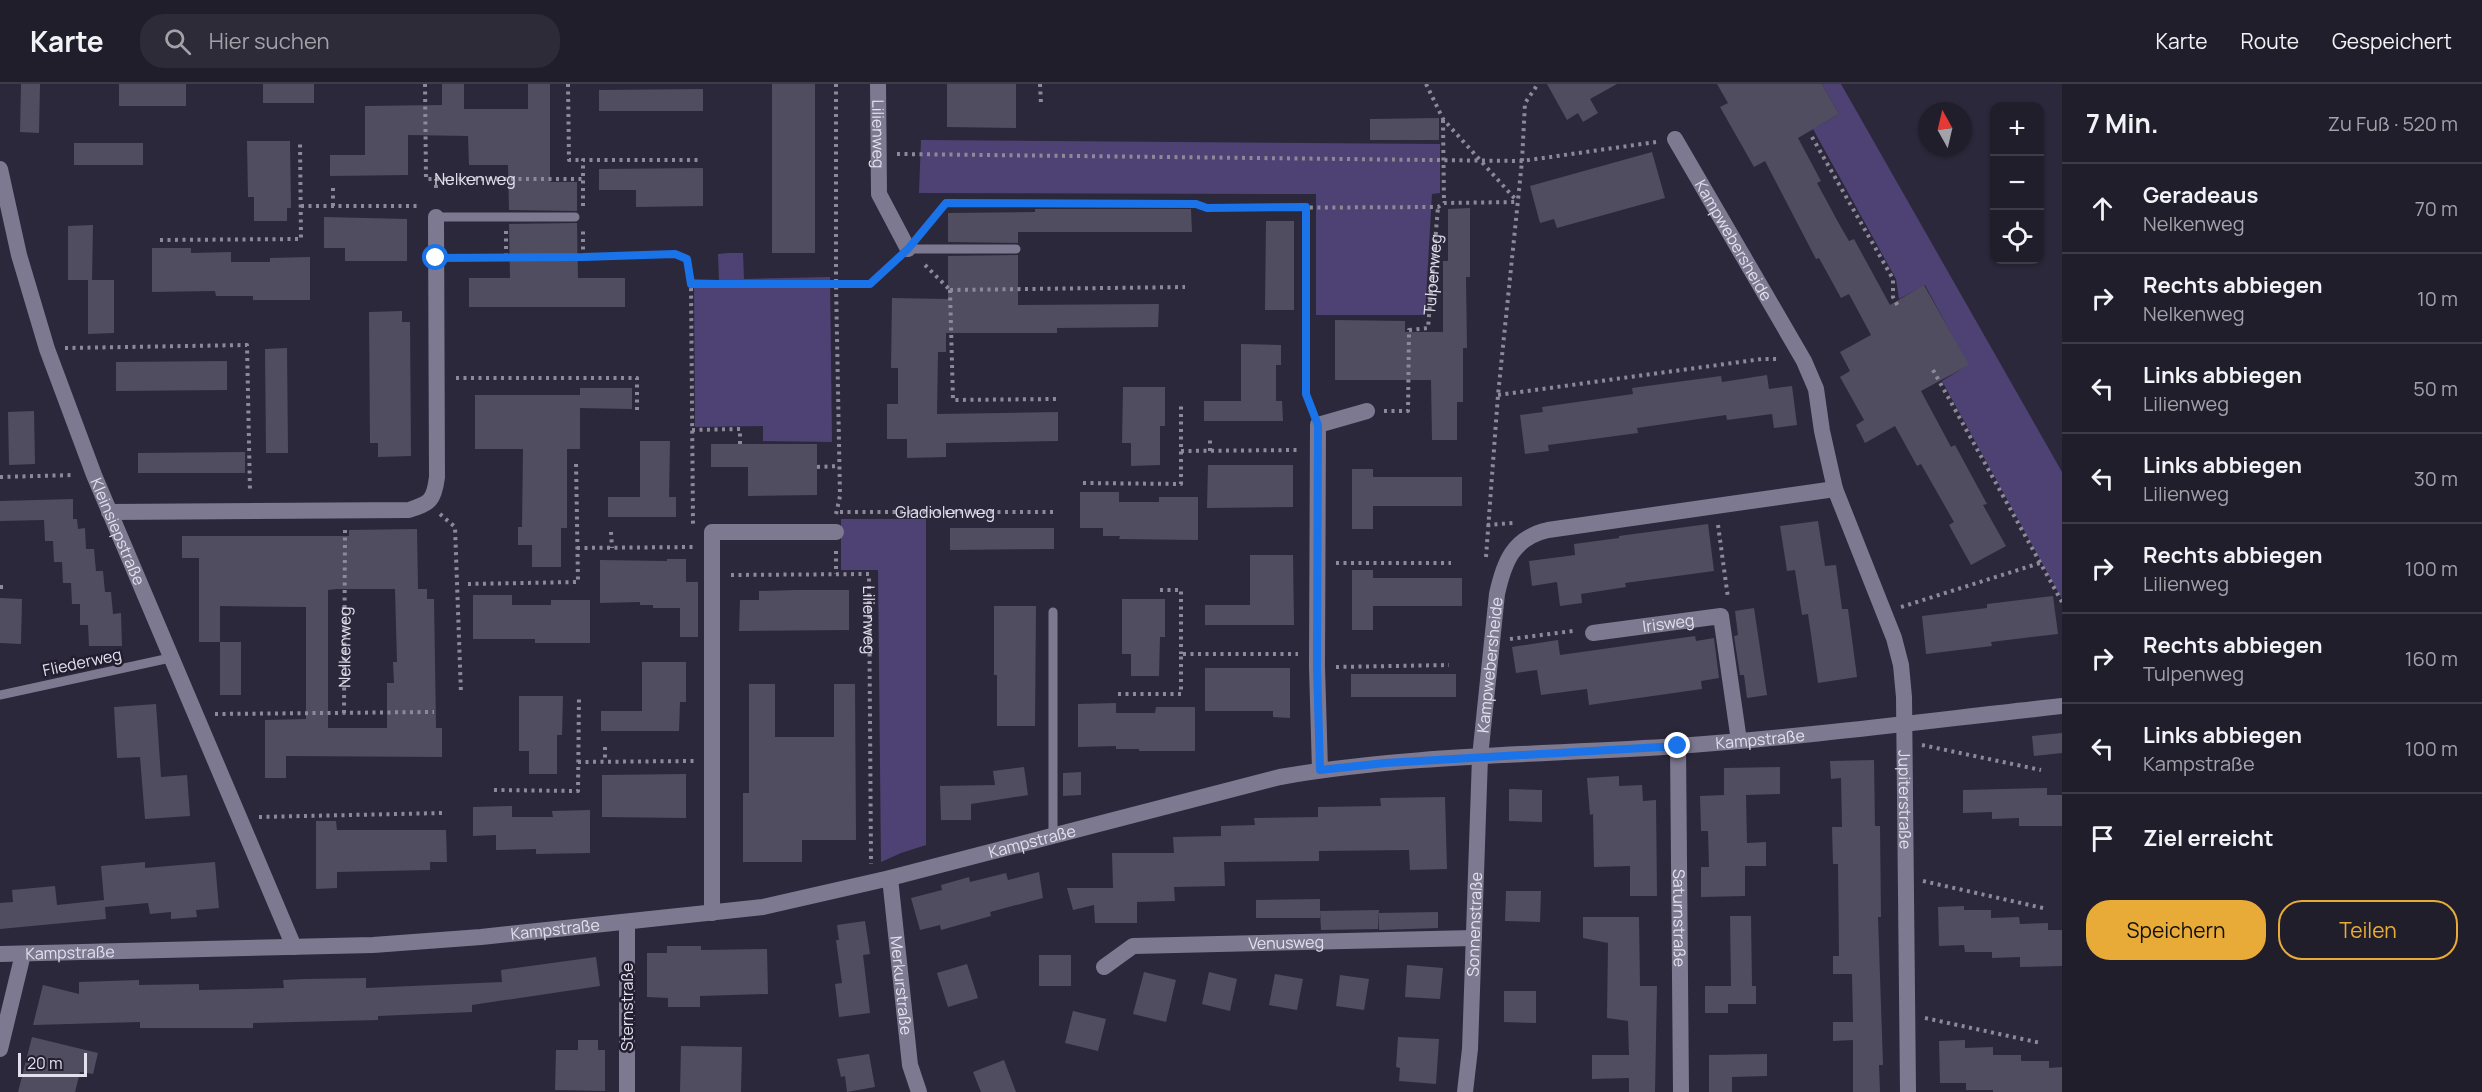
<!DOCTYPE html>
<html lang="de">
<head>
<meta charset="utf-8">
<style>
	:root { --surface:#211e2c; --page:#2d2b38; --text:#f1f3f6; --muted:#a2a2a9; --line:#3e3c48; --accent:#e9ab38 }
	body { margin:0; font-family:Manrope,sans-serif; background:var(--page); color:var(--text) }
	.controls { position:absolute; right:18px; top:18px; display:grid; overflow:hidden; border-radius:12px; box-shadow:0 2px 4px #0004 }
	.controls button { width:54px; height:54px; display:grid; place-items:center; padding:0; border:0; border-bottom:2px solid var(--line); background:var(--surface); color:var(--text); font:30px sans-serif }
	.compass { position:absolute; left:1918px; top:18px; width:54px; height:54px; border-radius:50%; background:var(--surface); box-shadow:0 2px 4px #0004; rotate:352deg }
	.scale { position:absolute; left:18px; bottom:15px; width:69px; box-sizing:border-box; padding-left:6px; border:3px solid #e2e0ed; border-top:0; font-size:16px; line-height:21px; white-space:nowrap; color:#e2e0ed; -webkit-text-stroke:4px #221e30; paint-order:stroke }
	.stop { position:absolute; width:18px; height:18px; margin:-14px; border:4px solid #1a73e8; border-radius:50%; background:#fff }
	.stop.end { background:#1a73e8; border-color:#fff; box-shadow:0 2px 6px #0008 }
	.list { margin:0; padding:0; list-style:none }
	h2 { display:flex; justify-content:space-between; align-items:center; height:78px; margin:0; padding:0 24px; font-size:26px }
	h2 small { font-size:20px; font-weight:400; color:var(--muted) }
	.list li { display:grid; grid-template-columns:39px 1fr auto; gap:18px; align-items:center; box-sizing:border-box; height:90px; padding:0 24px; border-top:2px solid var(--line) }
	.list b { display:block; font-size:22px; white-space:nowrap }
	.list p { margin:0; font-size:20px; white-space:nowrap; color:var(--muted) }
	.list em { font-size:20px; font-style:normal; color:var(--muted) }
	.actions { display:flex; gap:12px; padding:18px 24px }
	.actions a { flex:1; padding:14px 0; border:2px solid var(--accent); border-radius:24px; text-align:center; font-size:21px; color:var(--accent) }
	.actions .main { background:var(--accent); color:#111 }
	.icon { flex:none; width:33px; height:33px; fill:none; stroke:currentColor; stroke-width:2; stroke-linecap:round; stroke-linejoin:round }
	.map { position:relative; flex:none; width:2062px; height:1008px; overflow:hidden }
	header { display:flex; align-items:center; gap:36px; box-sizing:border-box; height:84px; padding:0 30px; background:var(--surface); border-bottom:2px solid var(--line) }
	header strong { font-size:28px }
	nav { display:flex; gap:33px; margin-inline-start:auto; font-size:21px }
	.search { width:420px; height:54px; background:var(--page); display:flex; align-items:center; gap:15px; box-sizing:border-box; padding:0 21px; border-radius:24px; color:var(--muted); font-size:22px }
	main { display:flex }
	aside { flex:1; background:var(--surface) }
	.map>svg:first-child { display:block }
	.green { fill:#4e4274 }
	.building { fill:#504d61; fill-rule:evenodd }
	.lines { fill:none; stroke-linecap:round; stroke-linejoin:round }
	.path { stroke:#8c8999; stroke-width:4; stroke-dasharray:3 4.5; stroke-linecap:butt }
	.service { stroke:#7d7990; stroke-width:9 }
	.minor { stroke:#7d7990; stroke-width:16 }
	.route { stroke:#1a73e8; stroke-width:8 }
	.labels { text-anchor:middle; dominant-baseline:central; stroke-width:5; stroke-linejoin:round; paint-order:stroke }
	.street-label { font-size:16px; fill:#e2e0ed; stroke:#221e30 }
</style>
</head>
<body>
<header>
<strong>Karte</strong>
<div class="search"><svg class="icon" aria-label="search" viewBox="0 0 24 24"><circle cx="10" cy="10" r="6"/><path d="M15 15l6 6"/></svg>Hier suchen</div>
<nav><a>Karte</a><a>Route</a><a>Gespeichert</a></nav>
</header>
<main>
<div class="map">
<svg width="2062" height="1008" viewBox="0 0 2062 1008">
	<rect width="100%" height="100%" fill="#2c283b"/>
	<path class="green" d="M1822 0H1841L2062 388V515L1942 297 1968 281 1925 201 1899 215 1896 195 1813 45 1839 30Z
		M921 56 1440 60V109L1432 110 1425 231H1316V110L919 109Z
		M729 169H743L744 195 830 193 832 358 763 357V342L695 343 694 195 719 196 718 170Z
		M841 435H926V761L901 769 881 778 878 486H841Z"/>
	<path class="building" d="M21 0H40L39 49 20 48Z
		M119 0H186V22H119Z
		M263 0H314V19H263Z
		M442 0H464V25H528V0H550V98H577V127L509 126 508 81H469L468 52 408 51V91L330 92V71H365V22L442 21Z
		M772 0H815V169H772Z
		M947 0H1016V44L947 43Z
		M1547 0H1617L1590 15 1598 29 1583 38 1578 29 1567 36Z
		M1717 0H1822L1839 30 1798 54 1821 97 1817 99 1838 138 1849 157 1854 155 1890 221 1924 201 1969 281 1921 307 1951 363 1955 361 1987 420 1983 421 2006 462 1971 481 1949 441 1954 438 1921 380 1917 382 1895 342 1865 359 1856 341 1864 336 1840 293 1850 287 1840 268 1871 251 1849 210 1841 214 1819 174 1816 175 1765 77 1754 83 1720 23 1728 19Z
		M703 5V27H599V6Z
		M1439 34V56H1370V35Z
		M247 57H290L291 124H287V137H254V113H248Z
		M74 59H143V81H74Z
		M1652 68 1665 114 1557 144 1554 135 1540 139 1530 102Z
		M703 84V122L636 123V106H599V85Z
		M1470 124V193H1466L1467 264H1463V318H1457V356H1432L1431 296H1335V236L1405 237V248H1443V177H1448V125Z
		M1035 125H1191L1192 148H1018V159L948 158V129L1035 128Z
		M324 133 407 135V177H345V164H324Z
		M1266 137H1294V226H1265Z
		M577 139 578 194H625V223H469V194H510L509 140Z
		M93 141 92 196H114V249L88 250V196H68V142Z
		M152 164H191V169L231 168V178H270V174L310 173V216H253V212H216L215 207 152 208Z
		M1018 171V221L1159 220 1158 243 1057 244V249H946V268H938L937 330 1058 328V357L946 359V373L907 374V355H887V320H898V284H891L892 214 948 215V172Z
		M402 227V238H410L411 372 378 373V359H370L369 228Z
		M1241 260 1281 261V281H1276V317H1282L1283 337H1204V317H1241Z
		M287 264 288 369H266L265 265Z
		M227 277V306L116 307V278Z
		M1767 291 1769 305 1792 302 1797 341 1774 344 1772 330 1727 336 1726 331 1637 344 1638 349 1548 361 1549 367 1525 370 1520 331 1543 328 1542 323 1633 310 1632 304 1721 292 1722 298Z
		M1123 303H1165V342H1160V381L1131 382V359H1122Z
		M580 304H632V325L580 324V365H567V444H561V483H532V461H518V443H522L523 365H475V311H580Z
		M34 327 35 380 9 381 8 328Z
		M640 357H670L669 413H676V433H608V413H640Z
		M711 360H817V411L748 412V383H711Z
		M245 368V389H138V369Z
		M1208 381H1293V423L1207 424Z
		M1352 385H1373V393H1462V422H1373V445H1352Z
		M1080 408H1119V418H1159V413H1198V456L1119 455 1120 452H1103V444H1080Z
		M73 415V435H77L78 445 85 444 86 465H94L96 487H103L105 508H111L113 530 121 529 122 562H89L88 541H80V520H72L71 499H63L62 478H54L53 457H45L44 436 0 437V417Z
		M1818 437 1825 482 1836 481 1842 525H1848L1857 593 1818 599 1808 530 1802 531 1795 486 1787 487 1780 442Z
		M1708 440 1714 487 1625 499 1626 503 1581 510 1582 519 1560 522 1557 498 1532 502 1529 477 1575 471 1574 460 1619 454V452Z
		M950 444H1054V465L950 466Z
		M417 445 418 505H427V515H434L436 644H442V673L286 672V694H265V636L306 635V523L220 522V558H199V474H182V452H349V446ZM337 505H395L397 578H393L394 599H387V644H328V506Z
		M1250 471H1293L1294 541H1205V521H1250Z
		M667 475H686V498H698V553H680V524H653V521H640V518L600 519V476L667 477Z
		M1352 486H1373V494H1462V522H1373V546H1352Z
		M796 506H849V546L739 547 740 516H759V507Z
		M473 511H512V521H551V516H590V559H535V555H473Z
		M2053 512 2058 550 1991 558 1992 562 1926 570 1922 532 1987 524V520Z
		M0 514 22 515 21 560 0 559Z
		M1122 515H1165V553H1160L1159 592H1131V570H1122Z
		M994 522H1036L1035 642H997V591H994Z
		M1754 524 1767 611 1747 614 1744 591H1740L1734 552 1738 551 1735 527Z
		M1695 552 1696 557 1714 554 1719 594 1701 597 1702 605 1589 621 1587 605 1541 611 1537 586 1516 589 1512 563 1558 556 1560 571Z
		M220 558H241V611H220Z
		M642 578H686V618H680L679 647H601V627H642Z
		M1205 584H1290V634L1273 633V627H1205Z
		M1351 590H1456V613H1351Z
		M749 600H775V653H834V600H855L856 756H802V778H743V709H749Z
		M519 612H563L562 651H557V690H529V667H519Z
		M1116 619V629H1155L1156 623H1195V667H1139V665H1116V662L1078 663V620Z
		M156 620 161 693 187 691 190 732 145 735 140 673 117 674 114 623Z
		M2062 649V669L2034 672 2032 652Z
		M1874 676 1875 742H1880L1881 833H1878L1883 981H1879L1880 1008H1853V956L1833 957V938H1853L1852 890H1833V872H1839L1838 780H1833L1832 743H1842L1841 694 1831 695 1830 677Z
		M1024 683 1028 711 971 720V736H941L940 702 995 701 993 687Z
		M1780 683V710L1746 711 1747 759 1766 758V782H1745V812L1701 813V783H1709L1708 747H1701L1700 712 1724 711V684Z
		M1081 688V711L1063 712V689Z
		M686 690V734L602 733V691Z
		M1619 692V702L1642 701 1643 717 1656 716 1657 812H1630V782L1594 783 1593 730 1590 731 1587 694Z
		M2047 704V711H2062V742H2019V734L1992 735V728L1963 729V706Z
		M1509 705 1542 706V738L1509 737Z
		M1445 713 1447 785 1410 786 1409 766 1319 767V777L1224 778 1225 802 1174 803 1175 817 1137 818V839H1095L1094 821 1073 826 1067 804H1113L1112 769H1174L1173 753 1221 752V742L1255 741 1254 734 1318 733V723L1381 722 1380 714Z
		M512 722V733H553L552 727 590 726V769L536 770V765L496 766V751L473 752V723Z
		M316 737H336L337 746H446L447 778H430V786L337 788V804L316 805Z
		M145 778V784L215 778 219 824 196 826 197 833 171 835V828L150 830 148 819 105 823 106 835 0 845V819L13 818 12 806 55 802 57 821 104 816 101 782Z
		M1039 788 1043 814 990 828 991 832 941 846 940 841 920 846 911 814 942 806 941 801 969 793 970 798 1006 789 1008 796Z
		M1506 807H1541L1540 838 1505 837Z
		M1320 815V834H1256V816Z
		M1964 822V826H1991V834L2019 833 2020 840 2048 839V846H2062V882L2020 883V873L1992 874V868H1965L1964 861 1939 862 1938 823Z
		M1379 826 1378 845 1321 846 1320 827Z
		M1438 828V844L1379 846V829Z
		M1730 832H1751L1752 902H1756V920H1728V929H1705V902H1731Z
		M1583 833H1639L1640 902H1657L1655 1008H1629V994L1592 995V971H1629L1628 937 1607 934 1608 859 1583 854Z
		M865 837 870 870 863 871 870 929 839 933 835 900 842 899 836 856H839L837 841Z
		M667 862H701V866L767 865 768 910 700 912V923H668V914L647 913V869H667Z
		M1039 871H1071V902H1039Z
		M596 873 600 902 472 921V928L378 932V936L253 939V944H140V938L33 941 43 901 79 910V898L139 896V901L199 900V906L284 904 283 896 304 895 366 894V904L502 898 501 886Z
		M967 880 978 914 948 923 937 889Z
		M1407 881 1443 884 1440 915 1405 913Z
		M1144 888 1176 896 1166 938 1133 930Z
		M1209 888 1237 895 1230 927 1202 920Z
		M1275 890 1303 895 1297 926 1269 921Z
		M1340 891 1369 895 1364 926 1336 922Z
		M1504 907H1536V939L1504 938Z
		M1073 927 1106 935 1098 967 1065 959Z
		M32 953 98 969 93 990 80 988 75 1008H18Z
		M1398 953 1439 955 1436 1000 1399 997 1400 984 1396 983Z
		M578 956H598V966H605V1007L555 1006 556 966H578Z
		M1965 956V964L1993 963V971H2021V977H2049V984L2062 983V1008H1993V1006H1966V999H1940L1939 957Z
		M681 962 742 963 741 1008H680Z
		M869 970 875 1003 847 1008 845 992 841 993 837 975Z
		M1767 970V992L1732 993V1008H1709V971Z
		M1004 976 1016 1008H981L973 988Z"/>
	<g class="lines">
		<g class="path">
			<path id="s1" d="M425 0 426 95H583"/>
			<path d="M568 0 569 76H583"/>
			<path d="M836 0V200L840 412 836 430"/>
			<path d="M1040 0 1041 20"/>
			<path d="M1426 0 1443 35 1517 117"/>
			<path d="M1443 36 1444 119"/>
			<path d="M1812 53 1893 195V213L1899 224"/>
			<path d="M897 70 1522 77 1656 58"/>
			<path d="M436 104V95"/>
			<path d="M301 122H420"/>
			<path d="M333 122V104"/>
			<path d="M583 122V76H702"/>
			<path d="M1306 123V310L1311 323"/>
			<path d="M506 147V174"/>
			<path d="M920 150 946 119 1195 120 1207 124 1438 123 1444 119 1517 118"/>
			<path d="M160 156 301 155 300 58"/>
			<path d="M583 173V144"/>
			<path d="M455 174 583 173 675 170 687 175 691 200 693 440"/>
			<path d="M925 181 950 206"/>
			<path d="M691 200H870L895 177"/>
			<path d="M950 206 1185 203"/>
			<path d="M950 206 953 316 1056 315"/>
			<path d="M65 264 247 261 250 408"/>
			<path d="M1933 286 2062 518"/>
			<path d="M456 294H637V329"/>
			<path d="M1498 311 1762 275H1780"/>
			<path id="s2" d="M1384 327H1408L1409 246 1428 244 1438 123"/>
			<path d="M692 346 740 345V360"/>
			<path d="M1181 367 1299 366"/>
			<path d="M1210 367V354"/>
			<path d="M817 383 839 382"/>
			<path d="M0 393 74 391"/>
			<path d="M1083 399 1181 400V319"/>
			<path id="s3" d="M840 428H1055"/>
			<path d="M440 430 455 443 461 610"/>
			<path d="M1487 441 1513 439"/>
			<path d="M1718 441 1728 514"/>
			<path d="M611 448 612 464"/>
			<path d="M577 464 693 463"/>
			<path d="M836 467V490"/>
			<path d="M1486 473 1498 311 1522 77 1525 19 1538 0"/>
			<path d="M1336 479H1451"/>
			<path id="s4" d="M731 491 869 490 871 780"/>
			<path d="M468 500 578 498 576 377"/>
			<path d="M0 503H3"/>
			<path d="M1160 506H1181V570"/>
			<path d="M1901 523 2040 479"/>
			<path d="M1510 555 1573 547"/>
			<path d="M1336 583 1449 581"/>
			<path d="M1118 610H1181V570H1298"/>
			<path id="s5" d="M344 629 345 445"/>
			<path d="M215 630 434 628"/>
			<path d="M1922 661 2041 686"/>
			<path d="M605 663V678"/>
			<path d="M578 678 695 677"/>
			<path d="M494 706 578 707 579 612"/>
			<path d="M259 733 442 729"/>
			<path d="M1923 797 2043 824"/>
			<path d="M1925 934 2041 959"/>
		</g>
		<path class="service" d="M436 133H575
			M908 165H1016
			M1053 528V751
			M0 611 170 574"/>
		<g class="minor">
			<path id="s6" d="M878 0 879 110 908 165"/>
			<path id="s7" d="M1675 55 1804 277 1816 305 1822 347 1835 405 1894 554 1901 581 1904 613 1908 1008"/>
			<path id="s8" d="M0 85 19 171 47 265 94 391 294 863"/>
			<path d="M109 428 409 426C430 419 434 417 437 393L436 133"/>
			<path id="s9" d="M1593 549 1721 532 1739 657"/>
			<path id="s10" d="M1678 662 1681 1008"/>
			<path d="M1320 686 1317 583 1318 341 1367 327"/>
			<path id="s11" d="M890 794 910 981 919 1008"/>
			<path d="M712 829V448H836"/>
			<path d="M627 838V1008"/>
			<path id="s12" d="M0 870 373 861 481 853 763 823 890 794 1280 693C1412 670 1546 671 1678 662 1806 653 1934 636 2062 622"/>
			<path id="s13" d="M1104 883 1133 862 1474 854"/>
			<path d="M0 965 23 870"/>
			<path id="s14" d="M1465 1008 1470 965 1480 673 1497 510C1504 478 1513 454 1548 446L1835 405"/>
		</g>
	</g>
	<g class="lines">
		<path class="route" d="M436 174 583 173 675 170 687 175 691 200H870L908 165 946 119 1196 120 1207 124 1306 123V310L1318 341 1317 583 1320 686 1385 679 1678 662"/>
	</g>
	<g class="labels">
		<g class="street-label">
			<text stroke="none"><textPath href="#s6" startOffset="50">Lilienweg</textPath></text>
			<text stroke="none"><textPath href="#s1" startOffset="144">Nelkenweg</textPath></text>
			<text stroke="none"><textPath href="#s7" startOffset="117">Kampwebersheide</textPath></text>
			<text stroke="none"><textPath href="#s2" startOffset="178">Tulpenweg</textPath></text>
			<text stroke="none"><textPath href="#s3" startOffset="105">Gladiolenweg</textPath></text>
			<text stroke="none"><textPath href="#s8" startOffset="382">Kleinsiepstraße</textPath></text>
			<text stroke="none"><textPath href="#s4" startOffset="184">Lilienweg</textPath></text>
			<text stroke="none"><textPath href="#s9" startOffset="76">Irisweg</textPath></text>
			<text stroke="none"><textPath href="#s5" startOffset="66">Nelkenweg</textPath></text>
			<text transform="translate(82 578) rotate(-12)">Fliederweg</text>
			<text stroke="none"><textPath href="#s14" startOffset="428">Kampwebersheide</textPath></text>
			<text stroke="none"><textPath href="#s12" startOffset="1780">Kampstraße</textPath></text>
			<text stroke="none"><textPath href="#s7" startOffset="712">Jupiterstraße</textPath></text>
			<text stroke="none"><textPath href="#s12" startOffset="1042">Kampstraße</textPath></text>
			<text stroke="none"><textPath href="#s10" startOffset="172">Saturnstraße</textPath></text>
			<text stroke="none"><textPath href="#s14" startOffset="168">Sonnenstraße</textPath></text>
			<text stroke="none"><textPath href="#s12" startOffset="556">Kampstraße</textPath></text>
			<text stroke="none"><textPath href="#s13" startOffset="189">Venusweg</textPath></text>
			<text stroke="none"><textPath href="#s12" startOffset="70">Kampstraße</textPath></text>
			<text stroke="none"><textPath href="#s11" startOffset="108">Merkurstraße</textPath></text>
			<text transform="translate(627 923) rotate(-90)">Sternstraße</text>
		</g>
	</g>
</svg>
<div class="controls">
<button>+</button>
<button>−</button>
<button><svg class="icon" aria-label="locate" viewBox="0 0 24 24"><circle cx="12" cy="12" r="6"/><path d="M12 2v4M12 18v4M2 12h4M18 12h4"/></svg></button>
</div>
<svg class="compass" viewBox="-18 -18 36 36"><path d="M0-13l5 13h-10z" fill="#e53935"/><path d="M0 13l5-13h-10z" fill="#a2a2a9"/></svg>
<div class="scale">20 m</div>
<div class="stop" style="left:436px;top:174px"></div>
<div class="stop end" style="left:1678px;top:662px"></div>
</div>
<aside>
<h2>7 Min.<small>Zu Fuß · 520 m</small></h2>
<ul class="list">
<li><svg class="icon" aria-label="ahead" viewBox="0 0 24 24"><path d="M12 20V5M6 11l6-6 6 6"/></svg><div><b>Geradeaus</b><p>Nelkenweg</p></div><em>70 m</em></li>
<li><svg class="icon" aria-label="right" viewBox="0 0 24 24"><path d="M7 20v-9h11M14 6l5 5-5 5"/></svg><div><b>Rechts abbiegen</b><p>Nelkenweg</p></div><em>10 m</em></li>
<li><svg class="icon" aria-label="left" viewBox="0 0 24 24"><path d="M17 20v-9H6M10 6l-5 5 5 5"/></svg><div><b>Links abbiegen</b><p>Lilienweg</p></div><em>50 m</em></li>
<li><svg class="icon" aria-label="left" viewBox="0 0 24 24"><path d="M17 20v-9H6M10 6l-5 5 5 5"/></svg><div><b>Links abbiegen</b><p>Lilienweg</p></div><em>30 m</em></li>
<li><svg class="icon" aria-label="right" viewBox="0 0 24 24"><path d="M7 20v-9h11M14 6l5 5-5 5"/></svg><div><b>Rechts abbiegen</b><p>Lilienweg</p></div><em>100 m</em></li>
<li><svg class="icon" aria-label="right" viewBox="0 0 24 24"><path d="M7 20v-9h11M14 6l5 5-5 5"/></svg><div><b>Rechts abbiegen</b><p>Tulpenweg</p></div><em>160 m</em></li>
<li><svg class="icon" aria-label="left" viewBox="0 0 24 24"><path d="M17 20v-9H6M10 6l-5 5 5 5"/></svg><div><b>Links abbiegen</b><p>Kampstraße</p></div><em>100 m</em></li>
<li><svg class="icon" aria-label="arrive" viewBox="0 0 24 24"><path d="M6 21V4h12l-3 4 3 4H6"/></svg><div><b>Ziel erreicht</b></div></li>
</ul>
<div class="actions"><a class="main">Speichern</a><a>Teilen</a></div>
</aside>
</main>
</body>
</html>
